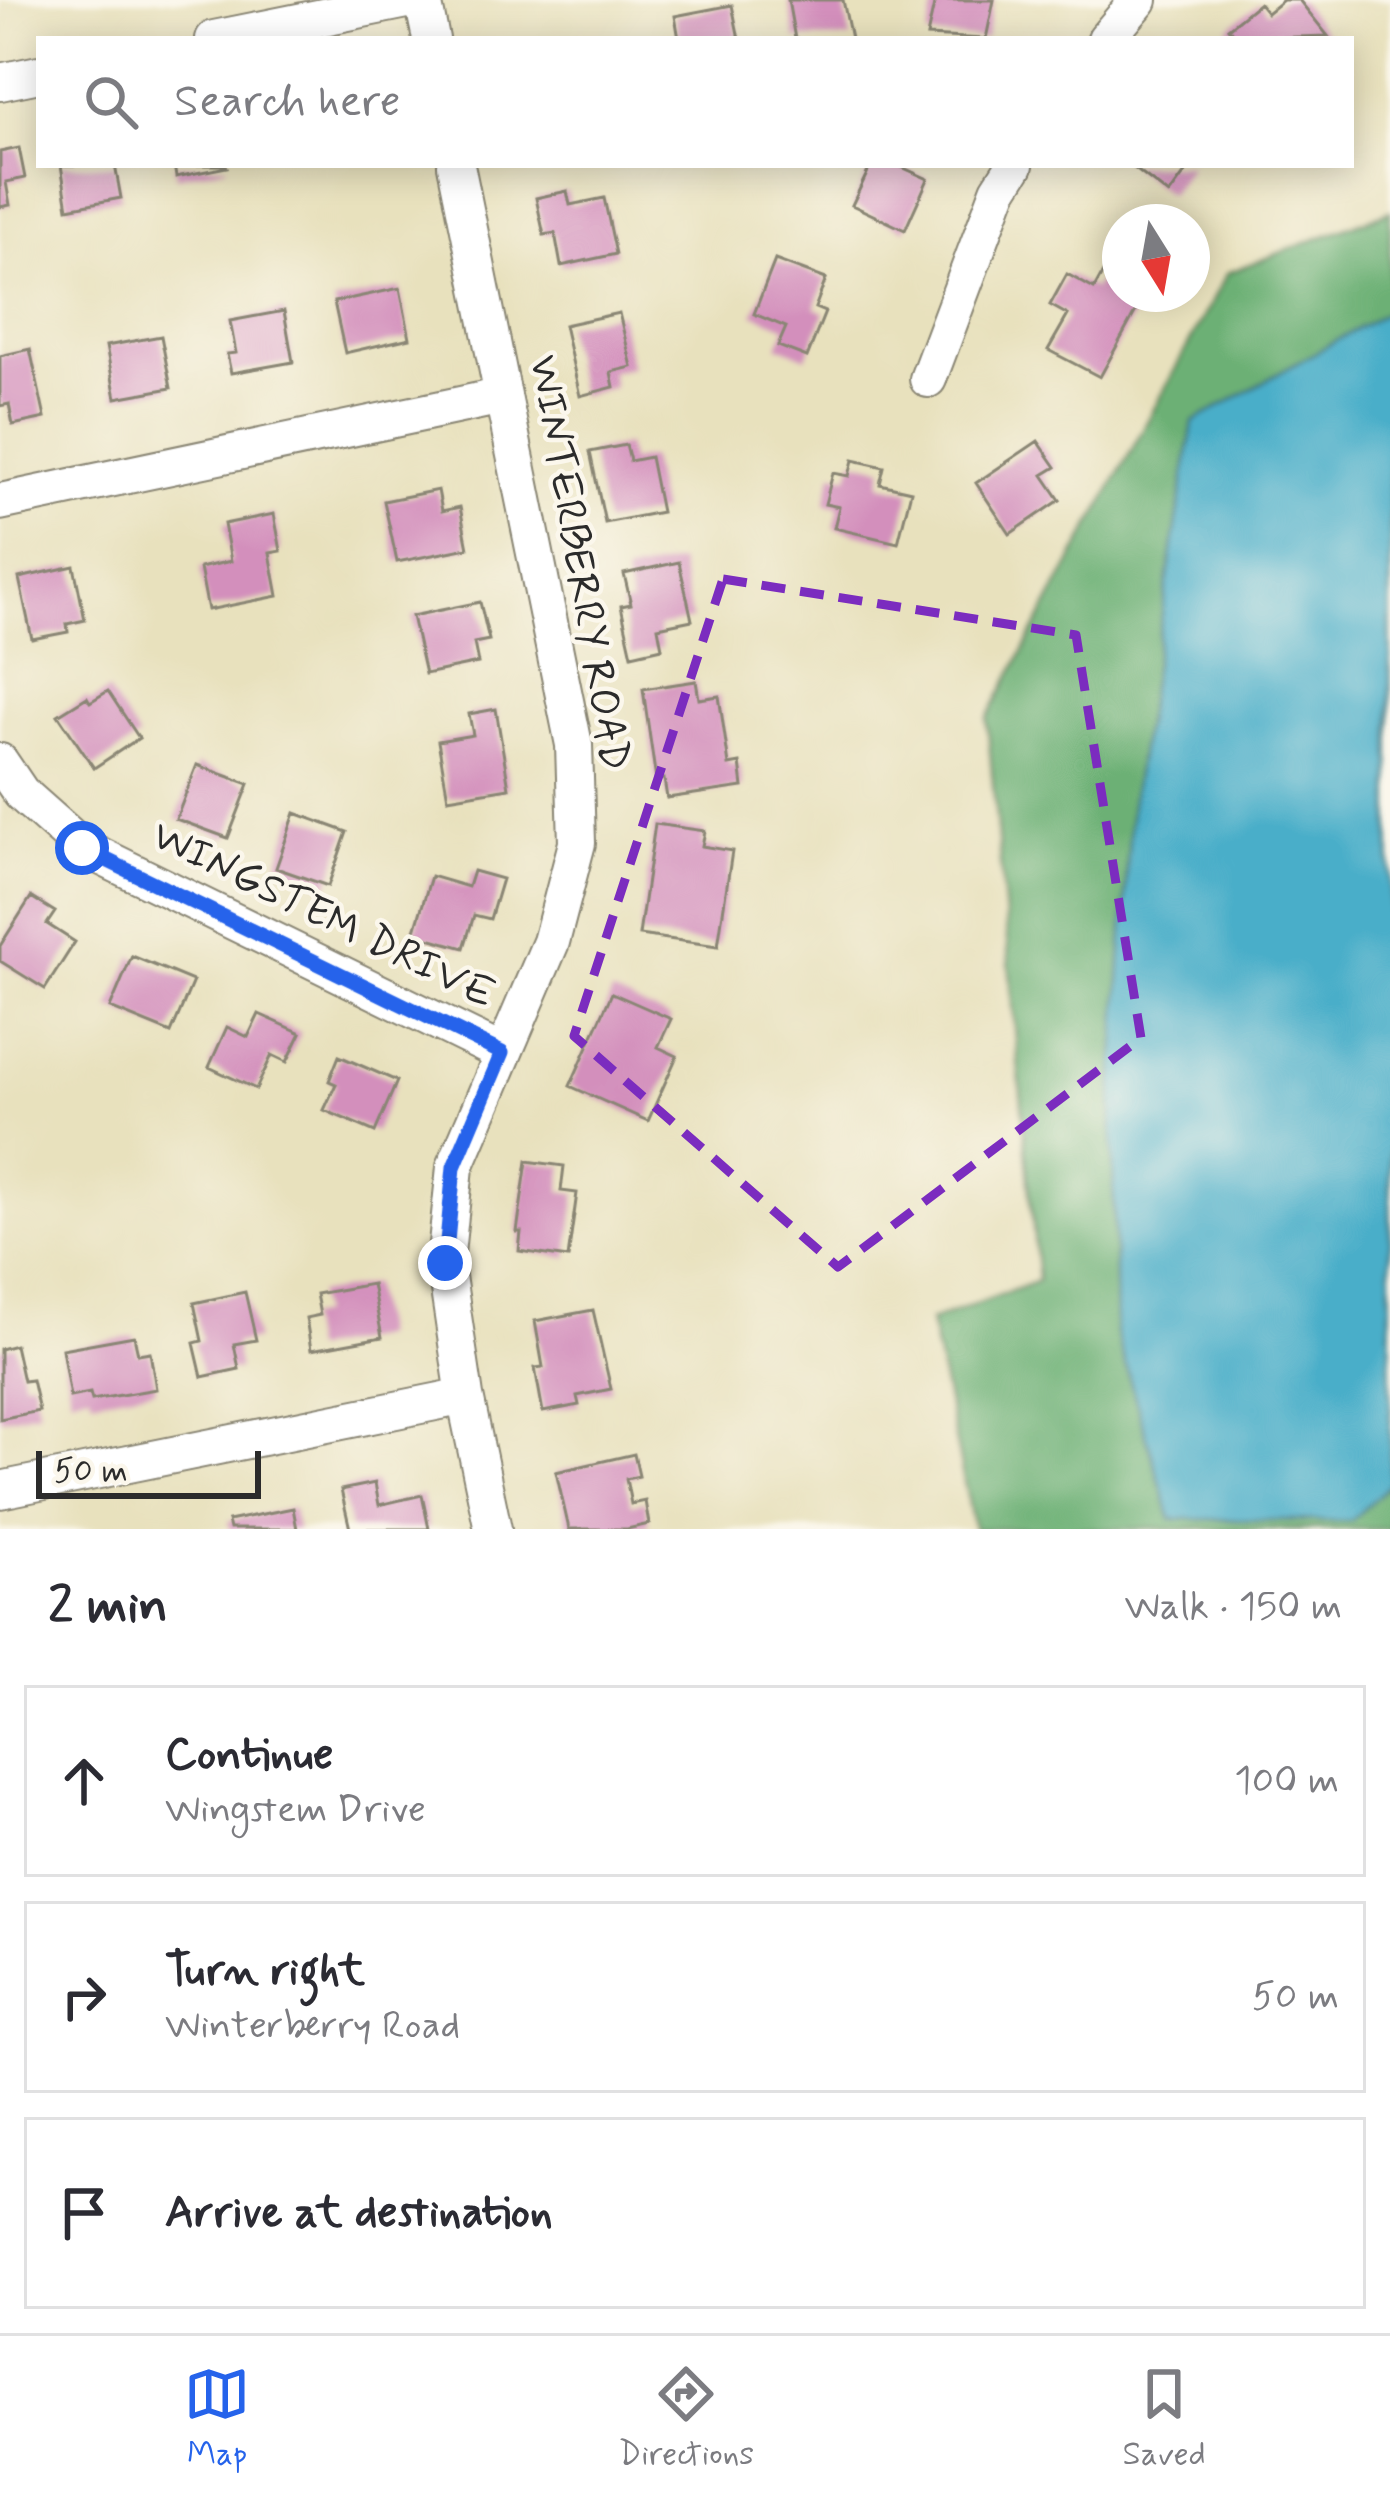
<!DOCTYPE html>
<html lang="en">
<head>
<meta charset="utf-8">
<style>
	:root { --surface:#fff; --page:#f7f7f7; --text:#2b2b33; --muted:#7c7c81; --line:#e1e1e2; --accent:#2563eb }
	body { margin:0; font-family:Mynerve,sans-serif; background:var(--page); color:var(--text) }
	.compass { position:absolute; left:1102px; top:204px; width:108px; height:108px; border-radius:50%; background:var(--surface); box-shadow:0 6px 30px #0003; rotate:169deg }
	.scale { position:absolute; left:36px; bottom:30px; width:225px; box-sizing:border-box; padding-left:12px; border:6px solid #2b2b2b; border-top:0; font-size:33px; line-height:42px; white-space:nowrap; color:#2b2b2b; -webkit-text-stroke:9px #fbf7ec; paint-order:stroke }
	.stop { position:absolute; width:36px; height:36px; margin:-27px; border:9px solid #2563eb; border-radius:50%; background:#fff }
	.stop.end { background:#2563eb; border-color:#fff; box-shadow:0 3px 12px #0008 }
	.list { margin:0; padding:0; list-style:none }
	h2 { display:flex; justify-content:space-between; align-items:center; height:156px; margin:0; padding:0 48px; font-size:51px }
	h2 small { font-size:39px; font-weight:400; color:var(--muted) }
	.list li { display:grid; grid-template-columns:78px 1fr auto; gap:36px; align-items:center; box-sizing:border-box; height:192px; margin:0 24px 24px; padding:0 24px; border:3px solid var(--line); border-radius:0px }
	.list b { display:block; font-size:45px; white-space:nowrap }
	.list p { margin:0; font-size:39px; white-space:nowrap; color:var(--muted) }
	.list em { font-size:39px; font-style:normal; color:var(--muted) }
	.icon { flex:none; width:66px; height:66px; fill:none; stroke:currentColor; stroke-width:2; stroke-linecap:round; stroke-linejoin:round }
	.map { position:relative; flex:none; width:1390px; height:1529px; overflow:hidden }
	.search { position:absolute; background:var(--surface); box-shadow:0 6px 30px #0003; left:36px; right:36px; top:36px; height:132px; display:flex; align-items:center; gap:30px; box-sizing:border-box; padding:0 42px; border-radius:0px; color:var(--muted); font-size:45px }
	.sheet { height:804px; background:var(--surface) }
	nav { display:flex; justify-content:space-around; align-items:center; box-sizing:border-box; height:168px; border-top:3px solid var(--line); background:var(--surface); font-size:33px; color:var(--muted) }
	nav a { display:grid; justify-items:center; gap:6px }
	nav .on { color:var(--accent) }
	.map>svg:first-child { display:block }
	.forest { fill:#6cb074; stroke:#4c6e50; stroke-width:3 }
	.water { fill:#4aaec9; stroke:#3a6c7a; stroke-width:3 }
	.building { fill:#d38fbc }
	.lines { fill:none; stroke-linecap:round; stroke-linejoin:round }
	.minor-casing { stroke:#8a8674; stroke-width:40 }
	.minor { stroke:#fff; stroke-width:36 }
	.route { stroke:#2563eb; stroke-width:15 }
	.marked { fill:none; stroke:#7b2cbf; stroke-width:9; stroke-dasharray:24 15; stroke-linejoin:round }
	.labels { text-anchor:middle; dominant-baseline:central; stroke-width:9; stroke-linejoin:round; paint-order:stroke }
	.street-label { font-size:42px; fill:#2b2b2b; stroke:#fbf7ec }
</style>
</head>
<body>
<div class="map">
<svg width="1390" height="1529" viewBox="0 0 1390 1529">
	<rect width="100%" height="100%" fill="#fbf7ec"/>
	<filter id="ink" filterUnits="userSpaceOnUse"><feTurbulence type="fractalNoise" baseFrequency=".00833" numOctaves="2"/><feDisplacementMap in="SourceGraphic" scale="24" xChannelSelector="R" yChannelSelector="G"/><feConvolveMatrix kernelMatrix="1 2 1 2 8 2 1 2 1" color-interpolation-filters="sRGB"/></filter>
	<filter id="wash" filterUnits="userSpaceOnUse"><feTurbulence type="fractalNoise" baseFrequency=".004" numOctaves="4" result="noise"/><feDisplacementMap in="SourceGraphic" scale="48" xChannelSelector="R" yChannelSelector="G"/><feGaussianBlur stdDeviation="2.7" result="paint"/><feColorMatrix in="noise" values="0 0 0 0 0 0 0 0 0 0 0 0 0 0 0 0 0 1.4 0 .05"/><feComposite in="paint" operator="in"/></filter>
	<g filter="url(#wash)">
		<rect width="100%" height="100%" fill="#e8e1bd"/>
		<path class="forest" d="M1390 211V1529H974L930 1321 1038 1281 987 719 1227 273Z"/>
		<path class="water" d="M1390 310V1483L1351 1521 1171 1519 1116 1334 1112 1106 1131 805 1193 422Z"/>
		<g id="blocks">
			<path class="building" d="M788 0H843L851 39H795Z
				M935 0H994L986 39 927 36Z
				M1283 0H1299L1328 36 1237 39 1228 28 1259 3 1267 13Z
				M732 5 739 39H679L675 16Z
				M19 148 25 178 6 182 10 205 0 207V152Z
				M61 165H115L121 198 68 208Z
				M174 165H226L227 167 176 177Z
				M871 165H897L928 179 905 230 852 205Z
				M1130 165H1191L1169 195Z
				M567 191 570 205 604 198 616 254 561 266 555 233 544 235 536 198Z
				M775 260 826 279 815 308 825 312 807 357 778 346 786 327 754 314Z
				M1110 260 1120 265V294H1145L1100 377 1048 350 1068 315 1050 305 1067 274 1094 289Z
				M400 288 410 338 345 353 334 302Z
				M284 311 293 362 231 373 227 354 236 353 230 321Z
				M619 313 632 367 611 372 614 387 580 396 564 325Z
				M161 336 171 388 116 398 106 346Z
				M30 349 45 418 13 425 9 404 0 406V356Z
				M1038 441 1056 467 1043 475 1060 500 1010 534 976 483Z
				M626 445 630 461 650 457 661 512 605 523 590 452Z
				M853 460 884 467 880 484 911 491 898 543 834 528 839 507 825 504 833 473 849 476Z
				M438 490 442 511 460 507 468 548 397 562 384 501Z
				M274 514 281 551 270 553 278 596 208 610 200 568 231 561 224 524Z
				M679 562 692 620 658 627 662 648 632 655 621 606 631 604 624 574Z
				M74 566 85 620 67 624 68 632 32 639 19 578Z
				M480 602 489 640 474 643 478 663 425 674 412 616Z
				M696 681 699 699 719 696 729 765 740 763 743 787 667 798 664 779 656 780 643 689Z
				M108 691 139 738 94 768 58 715 87 697 90 702Z
				M496 709 509 788 448 798 438 741 473 735 469 714Z
				M197 765 249 784 228 838 176 819Z
				M295 813 347 832 328 886 276 868Z
				M655 824 705 831 702 846 732 851 718 946 639 935Z
				M473 871 502 879 490 919 474 915 464 948 414 934 431 876 468 887Z
				M31 897 55 912 47 924 75 942 45 989 0 961V946Z
				M132 956 193 981 171 1033 110 1008Z
				M612 993 671 1019 658 1047 677 1056 648 1121 570 1086Z
				M259 1014 301 1033 287 1062 272 1055 256 1089 209 1067 227 1027 248 1037Z
				M339 1056 397 1081 375 1132 324 1110 336 1084 329 1081Z
				M527 1161 564 1166 561 1191 577 1193 568 1258 519 1251 521 1232H517Z
				M372 1284 382 1337 311 1350 306 1318 320 1315 316 1294Z
				M245 1292 256 1340 234 1344 239 1369 202 1377 194 1343 202 1341 194 1303Z
				M593 1310 611 1389 577 1396 579 1405 543 1412 535 1368 543 1367 535 1321Z
				M134 1336 138 1354 150 1352 156 1389 92 1400 90 1393 70 1397 62 1349Z
				M15 1345 23 1381 32 1380 39 1411 0 1419V1349Z
				M634 1454 639 1476 626 1479 631 1504 645 1501 649 1524 627 1529H569L556 1472Z
				M375 1483 379 1505 422 1495 429 1529H350L341 1490Z
				M293 1508 297 1529H230L228 1521Z"/>
		</g>
	</g>
	<g filter="url(#ink)">
		<use href="#blocks" fill-opacity="0" stroke="#8a8674" stroke-width="3"/>
		<g class="lines">
			<defs>
				<path id="minor" d="M423 0 431 39
					M214 39 407 0
					M1106 39 1139 0
					M0 82 39 74
					M456 165 574 745 577 843 551 942 455 1167 445 1263 465 1396 493 1529
					M928 379 999 190 1015 165
					M0 502 503 396
					M0 762 21 793 82 847 502 1053
					M0 1490 465 1396"/>
			</defs>
			<use href="#minor" class="minor-casing"/>
			<use href="#minor" class="minor"/>
		</g>
	</g>
	<g class="lines" filter="url(#ink)">
		<path class="route" d="M82 848 502 1053 454 1167 445 1263"/>
	</g>
	<path class="marked" d="M723 579 1076 635 1141 1038 838 1267 574 1036Z"/>
	<g class="labels">
		<g class="street-label">
			<text transform="translate(578 563) rotate(80)">WINTERBERRY ROAD</text>
			<text transform="translate(323 916) rotate(26)">WINGSTEM DRIVE</text>
		</g>
	</g>
</svg>
<svg class="compass" viewBox="-18 -18 36 36"><path d="M0-13l5 13h-10z" fill="#e53935"/><path d="M0 13l5-13h-10z" fill="#7c7c81"/></svg>
<div class="scale">50 m</div>
<div class="stop" style="left:82px;top:848px"></div>
<div class="stop end" style="left:445px;top:1263px"></div>
<div class="search"><svg class="icon" aria-label="search" viewBox="0 0 24 24"><circle cx="10" cy="10" r="6"/><path d="M15 15l6 6"/></svg>Search here</div>
</div>
<section class="sheet">
<h2>2 min<small>Walk · 150 m</small></h2>
<ul class="list">
<li><svg class="icon" aria-label="ahead" viewBox="0 0 24 24"><path d="M12 20V5M6 11l6-6 6 6"/></svg><div><b>Continue</b><p>Wingstem Drive</p></div><em>100 m</em></li>
<li><svg class="icon" aria-label="right" viewBox="0 0 24 24"><path d="M7 20v-9h11M14 6l5 5-5 5"/></svg><div><b>Turn right</b><p>Winterberry Road</p></div><em>50 m</em></li>
<li><svg class="icon" aria-label="arrive" viewBox="0 0 24 24"><path d="M6 21V4h12l-3 4 3 4H6"/></svg><div><b>Arrive at destination</b></div></li>
</ul>
</section>
<nav>
<a class="on"><svg class="icon" aria-label="map" viewBox="0 0 24 24"><path d="M3 6l6-2 6 2 6-2v14l-6 2-6-2-6 2zM9 4v14M15 6v14"/></svg>Map</a>
<a><svg class="icon" aria-label="directions" viewBox="0 0 24 24"><path d="M12 3l9 9-9 9-9-9zM9 14v-3h6M13 9l2 2-2 2"/></svg>Directions</a>
<a><svg class="icon" aria-label="saved" viewBox="0 0 24 24"><path d="M7 4h10v16l-5-4-5 4z"/></svg>Saved</a>
</nav>
</body>
</html>
